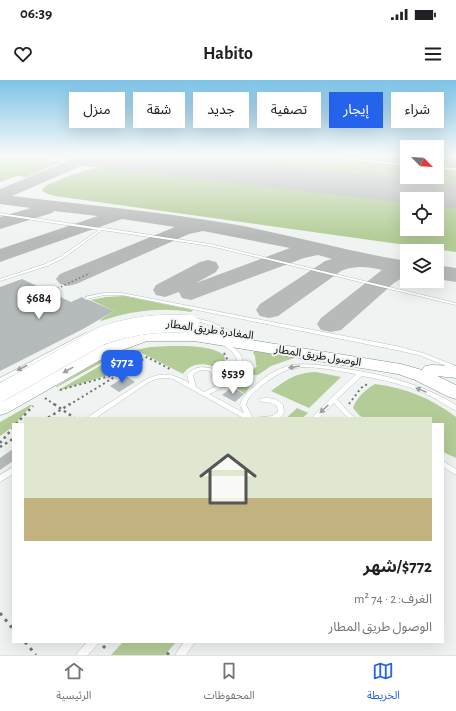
<!DOCTYPE html>
<html lang="ar">
<head>
<meta charset="utf-8">
<style>
	body { margin:0; font-family:"Alegreya Sans","Noto Sans Arabic",sans-serif; background:#f2f2f2; color:#202124; direction:rtl; height:100vh; display:flex; flex-direction:column; font-size:15px; white-space:nowrap }
	* { box-sizing:border-box; margin:0 }
	p { font-size:13px; color:#757577 }
	.icon { flex:none; width:22px; height:22px; fill:none; stroke:currentColor; stroke-width:2; stroke-linecap:round; stroke-linejoin:round }
	.map { position:relative; flex:1; overflow:hidden; direction:ltr }
	.details { position:absolute; left:12px; top:343px; width:432px; height:220px; display:flex; flex-direction:column; background:#fff; border-radius:0px; box-shadow:0 4px 16px #0002; direction:rtl }
	.details>* { flex:none }
	.top-card { position:absolute; left:12px; top:12px; width:432px; height:36px; direction:rtl; display:flex; gap:8px }
	.needle { width:26px; rotate:114deg }
	.controls { position:absolute; left:400px; top:60px; display:grid; gap:8px }
	.controls a { display:grid; place-items:center; width:44px; height:44px; border-radius:0px; background:#fff; box-shadow:0 4px 16px #0002; font-size:20px }
	.price { position:absolute; translate:-50% -34px; padding:0 9px; border-radius:8px; background:#fff; color:#222; font-size:13px; line-height:26px; filter:drop-shadow(0 1px 2px #0008) }
	.price::after { content:''; position:absolute; left:50%; top:24px; width:12px; height:9px; margin-left:-6px; background:inherit; clip-path:polygon(0 0,100% 0,50% 100%) }
	.price.current { background:#2563eb; color:#fff }
	ul { padding:0; list-style:none }
	li { display:grid; align-content:center; gap:8px; height:212px; padding:0 12px }
	li span { display:grid; place-items:center; height:124px; border-radius:0px; color:#555 }
	li>.icon { margin-inline-start:auto }
	span .icon { width:72px; height:72px; fill:#fffc; stroke-width:1 }
	li b { font-size:17px }
	.tag { padding:0 14px; border-radius:0px; background:#fff; box-shadow:0 4px 16px #0002; font-size:14px; line-height:36px }
	.tag.current { background:#2563eb; color:#fff }
	.status { display:flex; justify-content:space-between; align-items:center; height:28px; padding:0 20px; background:#fff; direction:ltr }
	.status svg { height:11px; fill:currentColor }
	header { display:flex; justify-content:space-between; align-items:center; height:52px; padding:0 12px; background:#fff; font-size:18px; font-weight:700 }
	.tab-bar { display:flex; justify-content:space-around; align-items:center; height:56px; border-top:1px solid #e0e0e0; background:#fff; font-size:11px; color:#757577 }
	.tab-bar a { display:grid; justify-items:center; gap:2px }
	.tab-bar .current { color:#2563eb }
	.map>svg:first-child { display:block }
	.green { fill:#b4cd98 }
	.lines { fill:none; stroke-linecap:round; stroke-linejoin:round }
	.taxiway { fill:#b6bab8; fill-rule:evenodd }
	.runway { fill:#b6bab8; fill-rule:evenodd }
	.building { fill:#b4bbba }
	.service-casing { stroke:#888d8b; stroke-width:0.5 }
	.primary-casing { stroke:#888d8b; stroke-width:1 }
	.path-far3 { stroke:#727574; stroke-width:1.5; stroke-dasharray:1.5 2.5; stroke-linecap:butt }
	.path-far2 { stroke:#727574; stroke-width:2; stroke-dasharray:2 3; stroke-linecap:butt }
	.path-far1 { stroke:#727574; stroke-width:2.5; stroke-dasharray:2.5 3.5; stroke-linecap:butt }
	.path { stroke:#727574; stroke-width:3; stroke-dasharray:3 5; stroke-linecap:butt }
	.service { fill:#fff; fill-rule:evenodd }
	.primary { fill:#fff; fill-rule:evenodd }
	.primary-bridge-casing { stroke:#888d8b; stroke-width:18; stroke-linecap:butt }
	.primary-bridge { stroke:#fff; stroke-width:18 }
	.oneway { fill:#9d9e9e }
	.labels { text-anchor:middle; stroke-width:4; stroke-linejoin:round; paint-order:stroke }
	.street-label { font-size:11px; fill:#0a0c0c; stroke:#eff4f2 }
</style>
</head>
<body>
<div class="status"><b>06:39</b><svg viewBox="0 0 49 12"><path d="M0 12V9h3v3zM5 12V6h3v6zM10 12V3h3v9zM15 12V0h3v12zM26 1h20v11H26zM47 4h2v5h-2z"/></svg></div>
<header><svg class="icon" aria-label="menu" viewBox="0 0 24 24"><path d="M4 6h16M4 12h16M4 18h16"/></svg>Habito<svg class="icon" aria-label="heart" viewBox="0 0 24 24"><path d="M12 20l-8-8c-3-5 5-10 8-4 3-6 11-1 8 4z"/></svg></header>
<div class="map">
<svg width="456" height="575" viewBox="0 0 456 575">
	<rect width="100%" height="100%" fill="#eff4f2"/>
	<g class="green">
		<polygon points="19,76 57,81 61,82 27,97 17,96 0,102 0,77"/>
		<polygon points="149,76 407,76 407,97 437,97 437,76 456,76 456,107"/>
		<path d="M107,86l300,34v29h30v-26l19,2v47l-401,-56 -7,-2 -6,-3c2,-6 7,-7 13,-9 17,-8 32,-13 52,-16z"/>
		<path d="M124,216l69,14 -2,2c-31,-5 -61,-1 -90,9l-1,-1 14,-9 -23,-11 15,-3z"/>
		<path d="M171,266c17,0 39,-1 53,9l2,11 -5,5c-12,-9 -29,-10 -38,3l-47,-24 14,-3z"/>
		<polygon points="255,270 294,277 294,278 271,286 258,295 253,295 253,290 257,286 256,285 255,276 253,273"/>
		<polygon points="107,276 110,278 57,307 55,307"/>
		<polygon points="120,278 129,279 130,280 105,296 57,311 110,280"/>
		<path d="M316,292l25,5 -32,31 -38,-17c17,-12 24,-18 45,-19z"/>
		<polygon points="245,300 252,303 245,314 234,307 234,304"/>
		<path d="M375,304c31,4 56,14 81,33v41l-13,-6v-28h-65l-18,-8 -7,-8c4,-11 12,-18 22,-24z"/>
		<path d="M30,325h2c-11,12 -19,23 -32,31v-14z"/>
		<polygon points="297,328 308,333 296,344 281,343"/>
		<polygon points="123,562 176,562 165,575 111,575"/>
	</g>
	<g class="lines">
		<g class="taxiway">
			<path d="M80,76l16,1 -1,3 -83,36c76,9 151,16 226,29 57,11 112,27 169,36v16l-5,1 -8,5 -53,47 -10,2 -10,-2 -4,-6 4,-6 61,-48c-15,-3 -26,-5 -41,1l-63,45 -9,2 -9,-2 -4,-6 4,-6 65,-43 7,-2 -14,-4 -14,3 -113,42 -9,-2 -3,-6 -14,5 -9,-2 -3,-5 3,-5 44,-23 8,-2 8,2 3,5 -3,5 -20,11 94,-35 -87,-17 -14,3 -113,50 -8,2 -8,-2 -4,-5 4,-5 115,-47 -53,-8 -122,43v-13l98,-33 -44,-5 -2,2 -52,16v-12l31,-9 -31,-4v-15z"/>
			<polygon points="437,185 456,188 456,202 437,199"/>
		</g>
		<polygon class="runway" points="68,76 184,76 456,104 456,128 437,126 437,119 407,119 407,123 84,86 73,83"/>
	</g>
	<g class="building">
		<polygon points="22,199 71,222 82,217 86,220 89,220 114,231 83,249 0,291 0,207"/>
		<polygon points="126,296 135,302 119,312 110,306"/>
		<polygon points="232,307 244,314 235,322 222,315"/>
		<polygon points="13,369 13,381 0,390 0,378"/>
	</g>
	<g class="lines">
		<g class="service-casing">
			<g id="service">
				<polygon points="315,76 328,76 407,84 407,86"/>
				<polygon points="437,87 456,88 456,90 437,89"/>
				<polygon points="0,133 101,148 103,147 104,148 210,164 456,223 456,225 210,166 102,150 62,179 47,186 0,201 0,199 45,184 60,177 99,150 0,135"/>
				<polygon points="104,213 122,213 396,266 423,273 456,286 456,290 419,275 396,270 122,215 104,215 87,219 85,218 85,217"/>
				<polygon points="189,237 191,237 211,242 231,251 229,252 227,252 207,244 189,239"/>
				<polygon points="86,253 89,255 88,256 0,302 0,298"/>
				<path d="M225,262c6,3 11,7 15,12 11,19 -17,34 -31,40l35,19 -4,-8c3,-9 9,-15 17,-21 10,-9 21,-16 35,-19 14,-2 28,0 42,2 43,6 85,15 122,38v5c-9,-3 -18,-11 -28,-15 -21,-10 -44,-15 -66,-19l-25,23 12,14 15,11h-7l-12,-9 -11,-12 -22,21h-7l51,-50c-19,-3 -46,-10 -65,-5 -11,3 -21,10 -30,17 -6,5 -13,10 -15,19l7,13 19,-2 6,-4 -1,-6c-7,-5 -11,-3 -18,-5l-1,-1 1,-1c9,-2 18,-1 24,6 0,2 1,5 1,7 -1,9 -18,9 -25,9l3,3h-8l-81,-45c-9,-2 -16,-1 -24,3l-62,42h-8l1,-2 65,-42c18,-9 28,-6 44,3l-2,-8c7,-9 16,-9 27,-6l4,6 -2,4h-4l-1,-1 1,-3 -2,-4c-7,-2 -12,-1 -17,4l3,12 8,5c13,-6 45,-22 29,-39 -2,-3 -7,-6 -10,-8l-1,-1 1,-1z"/>
				<polygon points="443,381 456,389 456,395 443,387"/>
				<polygon points="13,387 13,394 0,402 0,395"/>
				<polygon points="87,562 99,562 97,565 88,575 76,575 78,572"/>
				<polygon points="184,562 195,562 193,565 186,575 175,575 177,572"/>
			</g>
		</g>
		<g class="primary-casing">
			<polygon id="primary" points="167,250 194,251 401,284 422,290 425,286 431,285 456,286 456,298 437,296 456,305 456,319 449,317 415,300 398,294 194,261 147,261 109,275 7,333 0,335 0,319 97,267 145,251"/>
		</g>
		<polyline class="path-far3" points="50,212 90,193"/>
		<g class="path-far2">
			<polyline points="224,273 229,283 228,289"/>
			<polyline points="60,310 117,294"/>
			<polyline points="45,318 55,325"/>
			<polyline points="349,324 361,308 369,303"/>
			<polyline points="69,325 147,277 170,289"/>
		</g>
		<g class="path-far1">
			<polyline points="54,324 76,339"/>
			<polyline points="368,341 375,344"/>
			<polyline points="16,344 33,326"/>
			<polyline points="38,344 70,324"/>
			<polyline points="0,363 13,348"/>
			<polyline points="0,367 13,359"/>
		</g>
		<g class="path">
			<polyline points="0,533 13,549"/>
			<polyline points="25,562 36,575"/>
			<polyline points="103,568 109,562"/>
			<polyline points="167,575 170,571"/>
		</g>
		<use href="#service" class="service"/>
		<use href="#primary" class="primary"/>
		<g class="primary-bridge-casing">
			<path id="primary-bridge" d="M0,313l101,-57c29,-11 58,-14 89,-12"/>
		</g>
		<use href="#primary-bridge" class="primary-bridge"/>
	</g>
	<defs><path id="oneway-solid" d="M-6-.8H1V-3.2L6.5 0L1 3.2V.8H-6Z"/></defs>
	<g class="oneway">
		<use href="#oneway-solid" transform="translate(294 287) rotate(171)"/>
		<use href="#oneway-solid" transform="translate(22 288) rotate(152)"/>
		<use href="#oneway-solid" transform="translate(68 290) rotate(151)"/>
		<use href="#oneway-solid" transform="translate(421 310) rotate(-158)"/>
		<use href="#oneway-solid" transform="translate(324 329) rotate(137)"/>
	</g>
	<linearGradient id="sky" x2="0" y2="1"><stop stop-color="#7cc3e7"/><stop offset="0.48" stop-color="#f8faf9"/><stop offset="1" stop-color="#f8faf9" stop-opacity="0"/></linearGradient>
	<rect width="456" height="157" fill="url(#sky)"/>
	<g class="labels">
		<g class="street-label">
			<text transform="translate(210 249) rotate(8)" y="4">المغادرة طريق المطار</text>
			<text transform="translate(318 275) rotate(9)" y="4">الوصول طريق المطار</text>
		</g>
	</g>
</svg>
<div class="controls">
<a><svg class="needle" viewBox="-14 -14 28 28"><path d="M0-13l5 13h-10z" fill="#e53935"/><path d="M0 13l5-13h-10z" fill="#757577"/></svg></a>
<a><svg class="icon" aria-label="locate" viewBox="0 0 24 24"><circle cx="12" cy="12" r="6"/><path d="M12 2v4M12 18v4M2 12h4M18 12h4"/></svg></a>
<a><svg class="icon" aria-label="layers" viewBox="0 0 24 24"><path d="M12 4l9 5-9 5-9-5zM3 14l9 5 9-5"/></svg></a>
</div>
<b class="price" style="left:39px;top:240px">$684</b>
<b class="price current" style="left:122px;top:304px">$772</b>
<b class="price" style="left:233px;top:315px">$539</b>
<div class="top-card">
<a class="tag">شراء</a>
<a class="tag current">إيجار</a>
<a class="tag">تصفية</a>
<a class="tag">جديد</a>
<a class="tag">شقة</a>
<a class="tag">منزل</a>
</div>
<section class="details">
<ul>
<li><span style="background:linear-gradient(#dfe7d0 65%,#c2b280 0)"><svg class="icon" aria-label="home" viewBox="0 0 24 24"><path d="M3 11l9-7 9 7M6 9v11h12V9"/></svg></span><div><b>$772/شهر</b><p>الغرف: 2 · 74 m²</p><p>الوصول طريق المطار</p></div></li>
</ul>
</section>
</div>
<nav class="tab-bar">
<a class="current"><svg class="icon" aria-label="map" viewBox="0 0 24 24"><path d="M3 6l6-2 6 2 6-2v14l-6 2-6-2-6 2zM9 4v14M15 6v14"/></svg>الخريطة</a>
<a><svg class="icon" aria-label="saved" viewBox="0 0 24 24"><path d="M7 4h10v16l-5-4-5 4z"/></svg>المحفوظات</a>
<a><svg class="icon" aria-label="home" viewBox="0 0 24 24"><path d="M3 11l9-7 9 7M6 9v11h12V9"/></svg>الرئيسية</a>
</nav>
</body>
</html>
